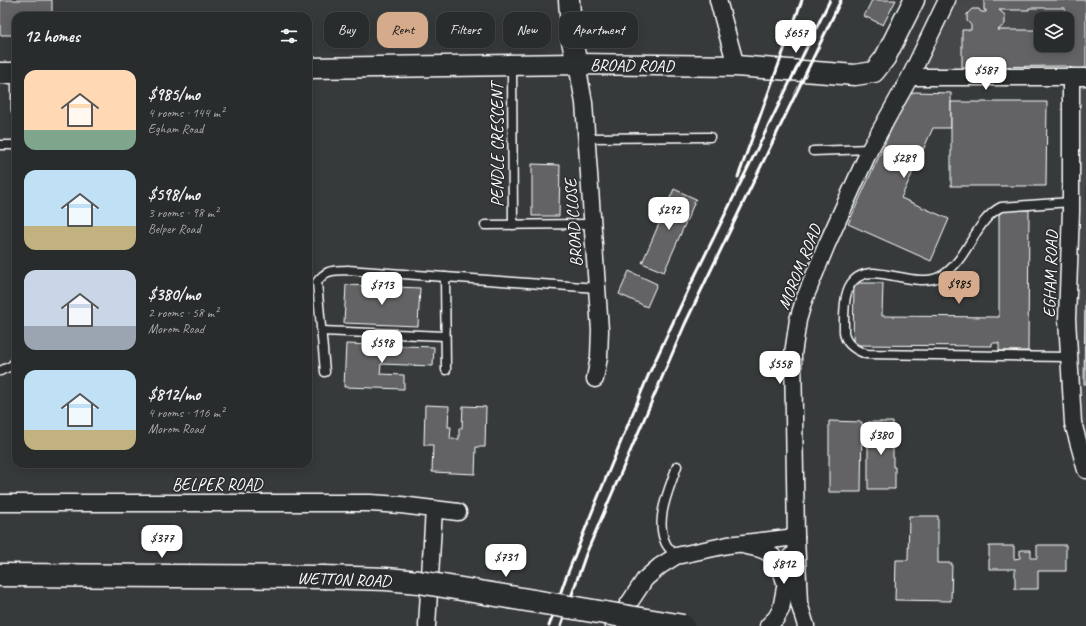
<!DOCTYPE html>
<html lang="en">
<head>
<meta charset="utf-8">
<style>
	body { margin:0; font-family:Caveat,sans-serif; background:#353838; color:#f1f3f6; height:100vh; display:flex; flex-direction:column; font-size:15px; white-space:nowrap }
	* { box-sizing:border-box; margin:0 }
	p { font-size:13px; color:#a5a7a9 }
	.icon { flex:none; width:22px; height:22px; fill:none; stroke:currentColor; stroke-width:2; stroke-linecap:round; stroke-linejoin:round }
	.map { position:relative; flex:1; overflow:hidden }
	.side { position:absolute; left:12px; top:12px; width:300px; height:456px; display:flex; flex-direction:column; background:#292c2c; border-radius:12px; box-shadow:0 2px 10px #0003,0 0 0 1px #454848 }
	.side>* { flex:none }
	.hud { position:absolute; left:324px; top:12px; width:380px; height:36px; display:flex; gap:8px }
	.controls { position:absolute; left:1034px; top:12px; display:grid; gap:8px }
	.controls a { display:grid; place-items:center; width:40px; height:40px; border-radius:8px; background:#292c2c; box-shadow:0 2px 10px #0003,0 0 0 1px #454848; font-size:20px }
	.price { position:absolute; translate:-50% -34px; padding:0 9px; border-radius:8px; background:#fff; color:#222; font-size:13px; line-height:26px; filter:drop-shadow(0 1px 2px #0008) }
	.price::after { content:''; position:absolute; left:50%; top:24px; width:12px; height:9px; margin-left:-6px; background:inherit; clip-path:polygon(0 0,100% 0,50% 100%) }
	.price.on { background:#d6ab8b; color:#111 }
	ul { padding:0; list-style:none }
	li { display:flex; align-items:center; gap:12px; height:100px; padding:0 12px }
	li span { display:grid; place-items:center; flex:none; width:112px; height:80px; border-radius:12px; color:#555 }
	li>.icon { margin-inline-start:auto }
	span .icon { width:48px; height:48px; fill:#fffc; stroke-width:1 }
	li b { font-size:17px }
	h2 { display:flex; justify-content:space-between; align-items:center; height:48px; padding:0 12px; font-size:17px }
	.tag { padding:0 14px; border-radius:12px; background:#292c2c; box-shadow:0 2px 10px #0003,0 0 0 1px #454848; font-size:14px; line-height:36px }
	.tag.on { background:#d6ab8b; color:#111 }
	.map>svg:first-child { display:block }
	.built { fill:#444748; fill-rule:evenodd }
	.building { fill:#636465; stroke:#fff; fill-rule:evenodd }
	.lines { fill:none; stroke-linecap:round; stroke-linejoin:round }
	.service-casing { stroke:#fff; stroke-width:11 }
	.minor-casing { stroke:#fff; stroke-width:19 }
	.tertiary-casing { stroke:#fff; stroke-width:23 }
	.secondary-casing { stroke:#fff; stroke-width:25 }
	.service { stroke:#2a2d2e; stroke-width:8 }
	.minor { stroke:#2a2d2e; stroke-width:16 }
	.tertiary { stroke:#2a2d2e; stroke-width:20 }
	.secondary { stroke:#2a2d2e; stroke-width:22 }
	.rail { stroke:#fff; stroke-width:3 }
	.secondary-bridge-casing { stroke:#fff; stroke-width:25; stroke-linecap:butt }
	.secondary-bridge { stroke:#2a2d2e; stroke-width:22 }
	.labels { text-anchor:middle; stroke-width:3; stroke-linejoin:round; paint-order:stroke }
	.street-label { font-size:17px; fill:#fff; stroke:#2a2d2e }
</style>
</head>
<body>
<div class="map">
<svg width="1086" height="626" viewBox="0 0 1086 626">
	<rect width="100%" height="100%" fill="#373a3b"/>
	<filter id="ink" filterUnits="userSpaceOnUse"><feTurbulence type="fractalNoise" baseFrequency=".025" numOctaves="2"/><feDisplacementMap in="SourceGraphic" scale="8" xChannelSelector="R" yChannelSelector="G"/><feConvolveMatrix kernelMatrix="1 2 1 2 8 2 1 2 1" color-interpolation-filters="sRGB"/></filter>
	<g filter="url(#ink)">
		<path class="built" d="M947,0h139v470l-13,-47 -2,-346h-161zM1041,19h26v26h-26z"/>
		<g class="building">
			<polygon points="0,0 52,0 52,16 16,16 16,35 0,35"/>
			<polygon points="872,0 896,0 883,25 864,16"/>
			<path d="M984,0h102v68l-11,1 -10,-3 -103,1v-37h9v-5l-4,-4v-7l5,-5h7l2,3h5v-2h-2zM1029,8h36v11h2v26h-26v-15h-43l7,-6v-9l-6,-5h30z"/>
			<polygon points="914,92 951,93 951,128 933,128 901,198 949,219 931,261 848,224 906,97"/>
			<polygon points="951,102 1047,102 1046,186 951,186"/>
			<polygon points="532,164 560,165 559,216 532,216"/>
			<polygon points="674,189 696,199 664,272 642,263"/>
			<polygon points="999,210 1029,210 1028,351 999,351 999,343 992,343 992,346 853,345 854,283 883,283 882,316 999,317"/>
			<polygon points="629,271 657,284 647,307 619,294"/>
			<polygon points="346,285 420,288 418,326 344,323"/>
			<polygon points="1085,300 1086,300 1086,384 1084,384"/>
			<polygon points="346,344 434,347 433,366 381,364 380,374 404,375 404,389 344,387"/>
			<polygon points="425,405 449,406 448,427 451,427 450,439 459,439 459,428 462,428 463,406 486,407 485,447 476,447 475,474 432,472 433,445 424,445"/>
			<polygon points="829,421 862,422 861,492 829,492"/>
			<polygon points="868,422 893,422 893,467 895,467 895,489 868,489"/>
			<polygon points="909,516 938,516 938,563 952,563 951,601 895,600 896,560 908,560"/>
			<polygon points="1037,545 1066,545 1066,571 1038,571 1038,589 1015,589 1015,569 989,569 989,546 1014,546 1014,559 1020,558 1020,550 1031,550 1031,558 1037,558"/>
		</g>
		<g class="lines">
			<g class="service-casing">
				<g id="service">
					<polyline points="512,66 513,225"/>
					<polyline points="16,73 16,110"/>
					<polyline points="586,138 710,137"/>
					<polyline points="0,145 16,145"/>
					<polyline points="813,151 870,149"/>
					<polyline points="485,225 592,224"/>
					<polyline points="445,277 446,370"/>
					<polyline points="321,331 445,336"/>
					<path d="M1070,357l-204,-3c-11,-4 -21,-10 -22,-22 0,-24 -3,-59 30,-59 15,1 30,6 46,7 8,0 15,0 23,-5 26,-17 32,-55 58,-68l70,-5"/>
					<polyline points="0,371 11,366 16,361"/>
					<path d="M325,372l-8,-90c10,-13 15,-11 30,-12l250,18"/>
					<path d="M676,556c-3,-3 -7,-7 -10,-12 -12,-24 3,-54 11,-78"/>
				</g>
			</g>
			<g class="minor-casing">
				<g id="minor">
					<polyline points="718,0 736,66"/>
					<polyline points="577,64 584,103 600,330 599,357 595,379"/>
					<polyline points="910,77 1086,77"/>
					<polyline points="1071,77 1071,211 1067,319 1073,423 1086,470"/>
					<polyline points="0,503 370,503 401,505 458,512"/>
					<path d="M746,546c26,3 32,12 39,36"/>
					<polyline points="427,626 434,509"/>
					<polyline points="614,626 645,579 660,566 676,556 728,545 796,537"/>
					<polyline points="768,626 776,618 781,609 791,556"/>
					<polyline points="806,626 799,603 796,537 793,354 798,320 804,300 827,244 870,149 910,77 947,0"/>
				</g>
			</g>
			<g class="tertiary-casing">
				<g id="tertiary">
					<polyline points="569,0 572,41 577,64"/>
					<polyline points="308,68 577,64 736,66 855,75 874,72 885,58 914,0"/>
					<polyline points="0,73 16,73"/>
				</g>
			</g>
			<g class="secondary-casing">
				<polyline id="secondary" points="0,575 323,577"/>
			</g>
			<use href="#service" class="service"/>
			<use href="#minor" class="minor"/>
			<use href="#tertiary" class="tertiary"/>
			<use href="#secondary" class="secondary"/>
			<g class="rail">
				<polyline points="738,177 802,0"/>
				<polyline points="549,626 565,580 596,502 648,376 690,286 830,0"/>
				<polyline points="561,626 586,554 685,324 841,0"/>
			</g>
			<g class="secondary-bridge-casing">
				<polyline id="secondary-bridge" points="323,577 386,579 419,582 683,626"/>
			</g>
			<use href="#secondary-bridge" class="secondary-bridge"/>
		</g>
	</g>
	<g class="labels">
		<g class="street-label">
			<text transform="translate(632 65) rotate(1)" y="6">BROAD ROAD</text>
			<text transform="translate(497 145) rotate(-90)" y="6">PENDLE CRESCENT</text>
			<text transform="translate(573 223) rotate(-94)" y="6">BROAD CLOSE</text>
			<text transform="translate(799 267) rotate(-68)" y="6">MOROM ROAD</text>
			<text transform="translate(1050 274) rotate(-88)" y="6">EGHAM ROAD</text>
			<text x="217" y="490">BELPER ROAD</text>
			<text transform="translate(344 579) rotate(2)" y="6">WETTON ROAD</text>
		</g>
	</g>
</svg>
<div class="controls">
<a><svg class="icon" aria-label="layers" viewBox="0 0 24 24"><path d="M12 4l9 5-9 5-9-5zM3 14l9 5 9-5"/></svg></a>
</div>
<b class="price" style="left:796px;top:54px">$657</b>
<b class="price" style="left:986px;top:91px">$587</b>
<b class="price" style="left:904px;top:179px">$289</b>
<b class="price" style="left:669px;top:231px">$292</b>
<b class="price on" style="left:959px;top:305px">$985</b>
<b class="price" style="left:382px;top:306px">$713</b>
<b class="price" style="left:382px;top:364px">$598</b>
<b class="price" style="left:780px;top:385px">$558</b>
<b class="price" style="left:881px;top:456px">$380</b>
<b class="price" style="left:162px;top:559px">$377</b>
<b class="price" style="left:506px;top:578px">$731</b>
<b class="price" style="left:784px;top:585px">$812</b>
<div class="hud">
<a class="tag">Buy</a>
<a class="tag on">Rent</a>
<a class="tag">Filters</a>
<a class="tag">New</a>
<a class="tag">Apartment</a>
</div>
<section class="side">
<h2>12 homes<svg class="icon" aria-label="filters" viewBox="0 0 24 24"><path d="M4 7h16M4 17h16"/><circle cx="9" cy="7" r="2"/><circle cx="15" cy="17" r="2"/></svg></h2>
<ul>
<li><span style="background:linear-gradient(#ffd9b3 75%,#7fa58c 0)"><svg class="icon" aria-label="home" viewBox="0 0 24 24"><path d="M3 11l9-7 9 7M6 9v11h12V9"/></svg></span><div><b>$985/mo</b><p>4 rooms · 144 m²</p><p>Egham Road</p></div></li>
<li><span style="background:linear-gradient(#bfe0f5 70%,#c2b280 0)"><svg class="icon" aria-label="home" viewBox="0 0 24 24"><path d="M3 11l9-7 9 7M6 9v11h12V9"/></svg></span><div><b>$598/mo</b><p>3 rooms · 98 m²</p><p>Belper Road</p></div></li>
<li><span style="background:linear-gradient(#c9d6e8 70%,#9aa5b1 0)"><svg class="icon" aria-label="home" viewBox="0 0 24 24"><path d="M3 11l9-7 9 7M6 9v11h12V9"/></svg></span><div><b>$380/mo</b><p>2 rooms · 58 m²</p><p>Morom Road</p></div></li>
<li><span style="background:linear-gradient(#bfe0f5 75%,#c2b280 0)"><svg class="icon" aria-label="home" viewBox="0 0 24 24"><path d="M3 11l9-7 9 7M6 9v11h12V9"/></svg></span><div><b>$812/mo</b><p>4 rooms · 116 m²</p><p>Morom Road</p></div></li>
</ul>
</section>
</div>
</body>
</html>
